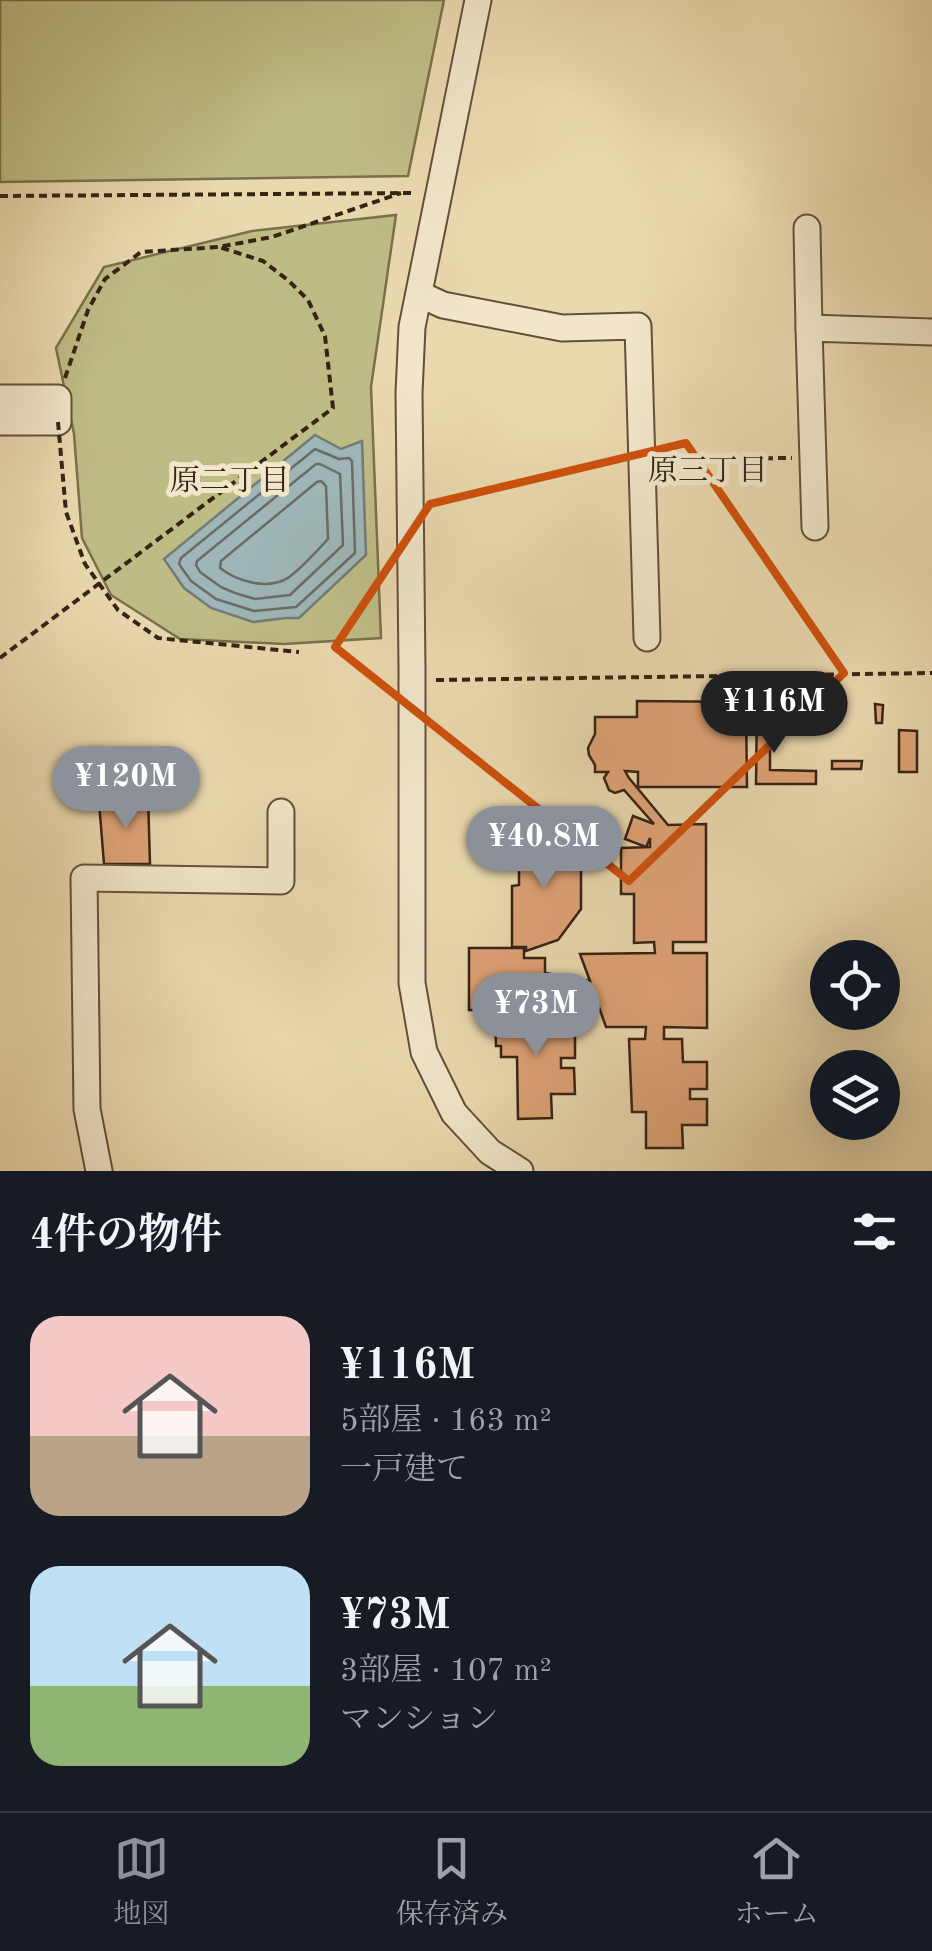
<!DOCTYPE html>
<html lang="ja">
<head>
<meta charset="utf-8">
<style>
	body { margin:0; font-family:"Old Standard TT","Noto Serif JP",serif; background:#242831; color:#f1f3f6; height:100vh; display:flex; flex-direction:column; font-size:38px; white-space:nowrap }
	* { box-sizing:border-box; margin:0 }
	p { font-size:32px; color:#9ea1a6 }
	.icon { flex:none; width:55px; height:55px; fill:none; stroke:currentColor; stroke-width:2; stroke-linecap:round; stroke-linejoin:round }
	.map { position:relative; height:1171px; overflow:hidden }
	.panel { display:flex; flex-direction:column; background:#171b24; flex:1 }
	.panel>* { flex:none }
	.buttons { position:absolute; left:810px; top:940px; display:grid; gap:20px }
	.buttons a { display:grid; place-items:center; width:90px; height:90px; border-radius:50%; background:#171b24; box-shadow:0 10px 40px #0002; font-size:50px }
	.price { position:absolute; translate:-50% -85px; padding:0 22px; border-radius:35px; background:#8c9099; color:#fff; font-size:32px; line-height:65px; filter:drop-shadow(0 2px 5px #0008) }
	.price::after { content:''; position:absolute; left:50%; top:60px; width:30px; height:22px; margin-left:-15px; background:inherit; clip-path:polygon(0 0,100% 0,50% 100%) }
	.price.active { background:#222; color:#fff }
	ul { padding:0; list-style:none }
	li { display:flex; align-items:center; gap:30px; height:250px; padding:0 30px }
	li span { display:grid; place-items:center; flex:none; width:280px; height:200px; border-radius:30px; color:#555 }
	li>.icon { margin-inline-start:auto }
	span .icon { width:120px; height:120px; fill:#fffc; stroke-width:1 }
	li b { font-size:42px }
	h2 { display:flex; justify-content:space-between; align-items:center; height:120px; padding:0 30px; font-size:42px }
	.menu { display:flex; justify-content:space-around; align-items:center; height:140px; border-top:2px solid #363941; background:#171b24; font-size:28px; color:#9ea1a6 }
	.menu a { display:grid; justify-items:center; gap:5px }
	.menu .active { color:#8c9099 }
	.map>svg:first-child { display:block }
	.green { fill:#bebc85; stroke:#7a704c; stroke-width:2.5 }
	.water { fill:#9eb6b7; stroke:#747b76; stroke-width:2.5 }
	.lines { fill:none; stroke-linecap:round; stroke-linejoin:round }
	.shore { stroke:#6a6c66; stroke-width:2.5 }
	.building { fill:#dea275; stroke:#362314; stroke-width:2.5 }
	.minor-casing { stroke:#63503a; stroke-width:29 }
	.path { stroke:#362314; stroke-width:4; stroke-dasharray:8 5; stroke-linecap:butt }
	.minor { stroke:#f1e6ca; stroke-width:25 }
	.path-bridge { stroke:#362314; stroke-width:4; stroke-dasharray:8 5; stroke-linecap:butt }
	.marked { fill:none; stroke:#cd510d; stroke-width:8; stroke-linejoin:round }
	.labels { text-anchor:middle; stroke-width:10; stroke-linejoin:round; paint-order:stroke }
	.neighbourhood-label { font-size:30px; fill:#362314; stroke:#f1e6ca }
</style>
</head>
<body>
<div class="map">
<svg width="932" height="1171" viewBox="0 0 932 1171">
	<rect width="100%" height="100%" fill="#ead8ae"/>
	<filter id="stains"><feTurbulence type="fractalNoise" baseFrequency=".002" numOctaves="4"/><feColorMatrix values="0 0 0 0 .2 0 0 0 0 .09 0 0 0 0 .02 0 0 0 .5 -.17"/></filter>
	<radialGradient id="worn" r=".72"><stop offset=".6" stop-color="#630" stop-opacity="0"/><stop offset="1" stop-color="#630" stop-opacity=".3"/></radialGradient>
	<g class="green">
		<polygon points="0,0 444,0 408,176 0,182"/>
		<polygon points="396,215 371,387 381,638 284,644 180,639 111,595 82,538 74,434 56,348 104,267 252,231"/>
	</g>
	<polygon class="water" points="315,435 341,449 362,441 366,555 299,618 286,618 253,622 211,608 184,588 164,559"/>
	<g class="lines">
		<g class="shore">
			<polygon points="315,449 339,459 349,458 352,461 355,553 296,607 254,611 216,599 191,581 179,564 181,558"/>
			<polygon points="316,464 320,464 340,474 343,545 290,595 255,599 235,593 221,587 200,572 196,565 197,561"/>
			<path d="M321,481l5,5 2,53c-8,9 -34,37 -44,41 -20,9 -47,1 -64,-12l1,-7 96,-79z"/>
		</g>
	</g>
	<g class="building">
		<polygon points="637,701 746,702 747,787 638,787 638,772 625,771 629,778 668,825 706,824 706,942 673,942 673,953 707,953 707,1028 664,1027 664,1039 682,1039 683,1062 707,1062 707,1089 690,1089 690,1099 707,1099 707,1125 682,1125 683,1148 646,1148 646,1112 632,1112 629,1039 645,1039 646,1027 606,1027 594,993 545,984 545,998 526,998 526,1010 469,1010 469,948 524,948 524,958 545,958 545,973 590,981 580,954 655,953 654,942 634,943 634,894 621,894 621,848 650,847 650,838 646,847 625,839 633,816 654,824 624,790 615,793 609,790 604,778 608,772 595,772 595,765 589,755 588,748 595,734 595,717 637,717"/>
		<polygon points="757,704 770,704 770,770 816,771 816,784 756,784"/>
		<polygon points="875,704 883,705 882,723 876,723"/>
		<polygon points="899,730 917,731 917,772 899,772"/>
		<polygon points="832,761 862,761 861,769 832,769"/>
		<polygon points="148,796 150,864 104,864 99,802"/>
		<polygon points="519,826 558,838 581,870 581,909 558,940 526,951 526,947 512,947 512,886 519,885"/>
		<polygon points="527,1007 551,1007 551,1030 575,1030 575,1058 561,1058 561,1068 574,1068 575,1094 551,1094 552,1118 518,1119 517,1057 501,1057 501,1046 496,1046 495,1011 527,1011"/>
	</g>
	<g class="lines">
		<g class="minor-casing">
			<g id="minor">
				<polyline points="478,0 412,327 409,393 412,669 412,983 424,1052 454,1113 490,1152 520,1171"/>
				<polyline points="807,228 809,328"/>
				<polyline points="419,294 443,305 562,328 638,326 647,638"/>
				<polyline points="0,398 58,398 58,422 0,422"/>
				<polyline points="815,527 809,328 932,332"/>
				<polyline points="99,1171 87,1109 84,878 281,881 281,812"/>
			</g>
		</g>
		<g class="path">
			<polyline points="0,196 414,193"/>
			<polyline points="65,378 88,310 105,279 141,252 219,247 272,237 401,193"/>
			<polyline points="661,459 792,458"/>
			<polyline points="0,658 333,408 325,336 308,300 289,281 263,261 219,247"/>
			<polyline points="436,680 932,673"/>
		</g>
		<use href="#minor" class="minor"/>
		<polyline class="path-bridge" points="58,422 66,512 85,564 118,610 158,638 299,652"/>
	</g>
	<path class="marked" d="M686,443l158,230 -215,208 -294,-234 95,-143z"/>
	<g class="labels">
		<g class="neighbourhood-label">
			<text x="708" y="480">原三丁目</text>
			<text x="230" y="490">原二丁目</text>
		</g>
	</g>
	<rect width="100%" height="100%" filter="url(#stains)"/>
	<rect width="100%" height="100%" fill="url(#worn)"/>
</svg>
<div class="buttons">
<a><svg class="icon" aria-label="locate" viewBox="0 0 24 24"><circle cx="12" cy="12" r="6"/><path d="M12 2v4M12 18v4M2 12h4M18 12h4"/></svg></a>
<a><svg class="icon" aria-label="layers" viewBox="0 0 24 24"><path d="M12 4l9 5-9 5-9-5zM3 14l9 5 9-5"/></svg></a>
</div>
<b class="price active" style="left:774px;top:756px">¥116M</b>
<b class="price" style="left:126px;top:831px">¥120M</b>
<b class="price" style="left:544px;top:891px">¥40.8M</b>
<b class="price" style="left:536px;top:1058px">¥73M</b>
</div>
<section class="panel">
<h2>4件の物件<svg class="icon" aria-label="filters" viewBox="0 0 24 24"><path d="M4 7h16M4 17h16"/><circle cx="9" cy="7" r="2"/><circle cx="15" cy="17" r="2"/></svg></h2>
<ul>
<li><span style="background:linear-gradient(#f6c9c9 60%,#b9a48a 0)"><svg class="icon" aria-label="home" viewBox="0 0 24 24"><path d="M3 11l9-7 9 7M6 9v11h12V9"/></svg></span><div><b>¥116M</b><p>5部屋 · 163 m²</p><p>一戸建て</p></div></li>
<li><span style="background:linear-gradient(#bfe0f5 60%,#8fb573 0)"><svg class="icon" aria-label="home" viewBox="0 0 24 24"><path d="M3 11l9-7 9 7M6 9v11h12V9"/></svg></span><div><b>¥73M</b><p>3部屋 · 107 m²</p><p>マンション</p></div></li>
</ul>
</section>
<nav class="menu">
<a class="active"><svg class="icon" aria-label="map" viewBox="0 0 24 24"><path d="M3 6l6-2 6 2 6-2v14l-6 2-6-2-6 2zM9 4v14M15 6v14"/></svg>地図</a>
<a><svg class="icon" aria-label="saved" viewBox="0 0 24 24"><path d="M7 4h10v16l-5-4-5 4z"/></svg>保存済み</a>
<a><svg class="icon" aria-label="home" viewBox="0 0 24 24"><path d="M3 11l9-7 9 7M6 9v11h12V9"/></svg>ホーム</a>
</nav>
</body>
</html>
